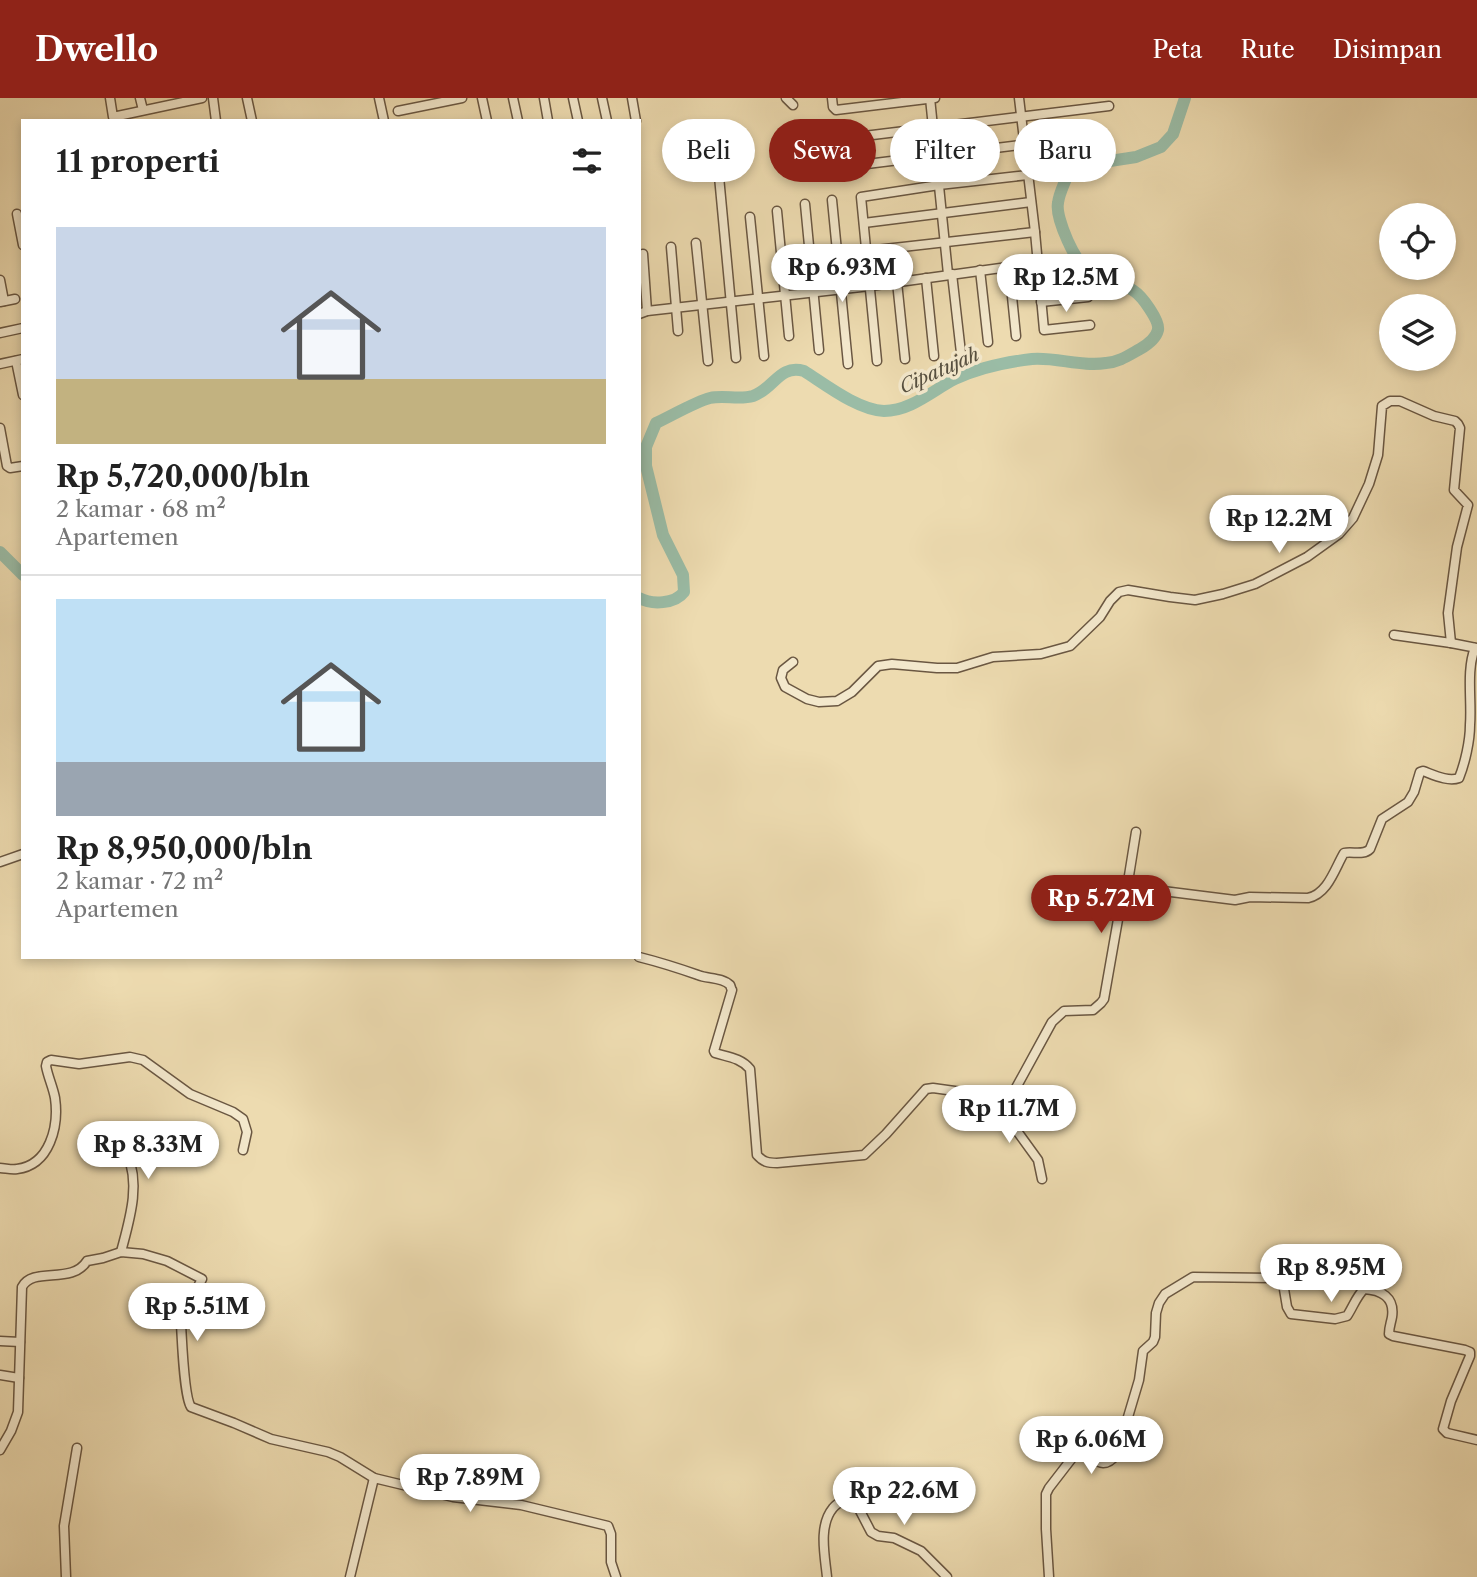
<!DOCTYPE html>
<html lang="id">
<head>
<meta charset="utf-8">
<style>
	body { margin:0; font-family:"Libre Caslon Text",serif; background:#f6f6f6; color:#222; height:100vh; display:flex; flex-direction:column; font-size:26px; white-space:nowrap }
	* { box-sizing:border-box; margin:0 }
	p { font-size:23px; color:#767676 }
	.icon { flex:none; width:38px; height:38px; fill:none; stroke:currentColor; stroke-width:2; stroke-linecap:round; stroke-linejoin:round }
	.map { position:relative; flex:1; overflow:hidden }
	.sheet { position:absolute; left:21px; top:21px; width:620px; height:840px; display:flex; flex-direction:column; background:#fff; border-radius:0px; box-shadow:0 4px 10px #0003 }
	.sheet>* { flex:none }
	.top-card { position:absolute; left:662px; top:21px; width:665px; height:63px; display:flex; gap:14px }
	.buttons { position:absolute; left:1379px; top:105px; display:grid; gap:14px }
	.buttons a { display:grid; place-items:center; width:77px; height:77px; border-radius:50%; background:#fff; box-shadow:0 4px 10px #0003; font-size:35px }
	.price { position:absolute; translate:-50% -60px; padding:0 16px; border-radius:24px; background:#fff; color:#222; font-size:23px; line-height:46px; filter:drop-shadow(0 2px 4px #0008) }
	.price::after { content:''; position:absolute; left:50%; top:42px; width:21px; height:16px; margin-left:-10px; background:inherit; clip-path:polygon(0 0,100% 0,50% 100%) }
	.price.current { background:#8f2418; color:#fff }
	ul { padding:0; list-style:none }
	li { display:grid; align-content:center; gap:14px; height:371px; padding:0 35px }
	li+li { border-top:2px solid #e0e0e0 }
	li span { display:grid; place-items:center; height:217px; border-radius:0px; color:#555 }
	li>.icon { margin-inline-start:auto }
	span .icon { width:126px; height:126px; fill:#fffc; stroke-width:1 }
	li b { font-size:30px }
	h2 { display:flex; justify-content:space-between; align-items:center; height:84px; padding:0 35px; font-size:30px }
	.pill { padding:0 24px; border-radius:32px; background:#fff; box-shadow:0 4px 10px #0003; font-size:24px; line-height:63px }
	.pill.current { background:#8f2418; color:#fff }
	header { display:flex; align-items:center; gap:42px; box-sizing:border-box; height:98px; padding:0 35px; background:#8f2418; color:#fff }
	header strong { font-size:33px }
	nav { display:flex; gap:38px; margin-inline-start:auto; font-size:24px }
	.map>svg:first-child { display:block }
	.lines { fill:none; stroke-linecap:round; stroke-linejoin:round }
	.river { stroke:#9abca6; stroke-width:12 }
	.minor-casing { stroke:#6a5742; stroke-width:11 }
	.minor { stroke:#f3e8cc; stroke-width:8 }
	.labels { text-anchor:middle; stroke-width:7; stroke-linejoin:round; paint-order:stroke }
	.water-label { font-size:19px; font-style:italic; fill:#564f3f; stroke:#f3e8cc }
</style>
</head>
<body>
<header>
<strong>Dwello</strong>
<nav><a>Peta</a><a>Rute</a><a>Disimpan</a></nav>
</header>
<div class="map">
<svg width="1477" height="1479" viewBox="0 0 1477 1479">
	<rect width="100%" height="100%" fill="#eddbb0"/>
	<filter id="stains"><feTurbulence type="fractalNoise" baseFrequency=".00286" numOctaves="4"/><feColorMatrix values="0 0 0 0 .2 0 0 0 0 .09 0 0 0 0 .02 0 0 0 .5 -.17"/></filter>
	<radialGradient id="worn" r=".72"><stop offset=".6" stop-color="#630" stop-opacity="0"/><stop offset="1" stop-color="#630" stop-opacity=".3"/></radialGradient>
	<g class="lines">
		<g class="river">
			<polyline points="0,454 23,477"/>
			<path d="M639,500c13,7 36,6 45,-6l-1,-17 -20,-40 -17,-69v-19l10,-24c13,-6 41,-22 54,-25 14,-3 30,2 43,-2 21,-7 26,-32 51,-25 22,14 54,39 80,40 27,0 49,-21 71,-32 23,-11 52,-17 77,-20 24,-2 50,8 74,4 13,-1 23,-8 34,-14 7,-4 16,-11 18,-19 2,-9 -16,-34 -24,-39 -12,-9 -31,-10 -44,-18 -14,-8 -35,-55 -32,-70 1,-10 7,-20 10,-30l16,-8 52,-8 25,-10 12,-13 12,-36"/>
		</g>
		<g class="minor-casing">
			<g id="minor">
				<polyline points="110,0 113,19 202,0"/>
				<polyline points="140,0 143,12"/>
				<polyline points="213,0 216,23"/>
				<polyline points="247,0 252,23"/>
				<polyline points="379,0 384,23"/>
				<polyline points="482,0 487,23"/>
				<polyline points="513,0 518,23"/>
				<polyline points="544,0 548,23"/>
				<polyline points="573,0 578,23"/>
				<polyline points="602,0 607,23"/>
				<polyline points="632,0 636,23"/>
				<polyline points="786,0 793,7"/>
				<polyline points="832,0 833,9 836,12 935,0"/>
				<polyline points="930,0 948,176"/>
				<polyline points="1019,0 1035,134 1044,232 1090,227"/>
				<polyline points="398,13 462,0"/>
				<polyline points="856,39 1109,8"/>
				<polyline points="717,57 736,260"/>
				<polyline points="859,67 1076,40"/>
				<polyline points="832,102 848,266"/>
				<polyline points="805,106 819,252"/>
				<polyline points="777,113 789,238"/>
				<polyline points="17,116 23,147"/>
				<polyline points="750,119 764,258"/>
				<polyline points="864,125 1031,104"/>
				<polyline points="696,145 708,263"/>
				<polyline points="671,149 678,233"/>
				<polyline points="867,153 1035,134"/>
				<polyline points="643,156 647,213"/>
				<polyline points="1009,169 1016,238"/>
				<polyline points="980,172 988,244"/>
				<polyline points="952,176 961,255"/>
				<polyline points="1039,178 1064,174"/>
				<polyline points="926,180 934,258"/>
				<polyline points="0,182 4,203"/>
				<polyline points="897,184 905,261"/>
				<polyline points="0,204 15,201"/>
				<polyline points="1041,204 1088,199"/>
				<polyline points="639,216 647,213 870,188 1037,165"/>
				<polyline points="0,235 23,230"/>
				<polyline points="16,263 23,297"/>
				<polyline points="877,263 861,99 939,87 1028,77"/>
				<polyline points="0,266 23,261"/>
				<polyline points="0,330 7,368 10,370 23,368"/>
				<polyline points="1394,537 1451,545 1477,550"/>
				<polyline points="793,564 783,572 781,580 785,589 807,601 819,604 837,603 852,594 878,568 892,566 937,570 957,570 993,559 1041,556 1070,548 1100,519 1110,503 1119,494 1128,492 1170,499 1195,502 1223,496 1255,486 1307,459 1339,436 1353,420 1369,386 1378,357 1382,308 1390,303 1400,303 1434,318 1455,323 1458,326 1460,330 1454,392 1468,407 1457,449 1448,515 1451,545"/>
				<polyline points="0,764 23,756"/>
				<polyline points="1127,790 1136,734"/>
				<path d="M639,859c20,5 39,11 59,18 9,4 24,2 32,10 1,2 1,4 2,5l-18,61 1,2c13,4 26,5 35,16l7,86c6,7 11,8 20,8l87,-8 22,-21 40,-45 7,-1 72,10 6,-1 41,-75 12,-11 29,-1 8,-7 3,-4 16,-91 7,-20 4,-1 104,13 15,-3 58,1c20,-4 27,-30 36,-45 9,-2 19,3 26,-4l12,-30 26,-17 6,-10 6,-20 3,-1c11,4 25,11 36,7 6,-15 11,-37 11,-53 2,-24 -4,-55 5,-77"/>
				<polyline points="1011,999 1024,1012 1024,1017 1017,1027 1017,1033 1038,1062 1042,1081"/>
				<path d="M102,1052l25,4c14,31 2,67 -6,98"/>
				<path d="M0,1070c5,0 11,2 17,1 33,-4 42,-43 38,-71 -2,-11 -7,-21 -9,-32l1,-4 4,-2 28,4 51,-7 13,3 47,34 43,18 10,7 4,13 -4,18"/>
				<polyline points="0,1243 20,1244"/>
				<polyline points="0,1277 19,1280"/>
				<path d="M0,1352l11,-19 7,-19 4,-125c11,-21 50,-2 65,-26l16,-3 18,-6 22,2 24,7 35,18c-8,17 -19,24 -21,45 1,16 3,73 10,83l43,16 37,16 57,13 12,5 34,21"/>
				<polyline points="846,1381 847,1400"/>
				<polyline points="847,1400 857,1407 871,1434 878,1438 894,1440 921,1453 947,1479"/>
				<polyline points="66,1479 64,1428 77,1350"/>
				<polyline points="350,1479 374,1380 453,1399 521,1407 608,1428 611,1436 611,1464 616,1479"/>
				<path d="M827,1479c-2,-21 -9,-51 6,-69 3,-4 9,-7 14,-10"/>
				<path d="M1049,1479l-3,-48v-35l3,-6 27,-35h5c15,7 23,18 36,1l22,-74 4,-29 10,-9 2,-5 1,-24 3,-10 6,-9 28,-17 79,1 8,2 3,3 4,24 4,7 44,5 12,-3c6,-9 9,-19 17,-27 17,1 31,8 28,28 -1,6 -3,10 -3,17l4,2 72,14 5,2v4l-19,45 -8,28 4,4 30,7"/>
			</g>
		</g>
		<use href="#minor" class="minor"/>
	</g>
	<g class="labels">
		<g class="water-label">
			<text transform="translate(939 272) rotate(-24)" y="7">Cipatujah</text>
		</g>
	</g>
	<rect width="100%" height="100%" filter="url(#stains)"/>
	<rect width="100%" height="100%" fill="url(#worn)"/>
</svg>
<div class="buttons">
<a><svg class="icon" aria-label="locate" viewBox="0 0 24 24"><circle cx="12" cy="12" r="6"/><path d="M12 2v4M12 18v4M2 12h4M18 12h4"/></svg></a>
<a><svg class="icon" aria-label="layers" viewBox="0 0 24 24"><path d="M12 4l9 5-9 5-9-5zM3 14l9 5 9-5"/></svg></a>
</div>
<b class="price" style="left:842px;top:206px">Rp 6.93M</b>
<b class="price" style="left:1066px;top:216px">Rp 12.5M</b>
<b class="price" style="left:1279px;top:457px">Rp 12.2M</b>
<b class="price current" style="left:1101px;top:837px">Rp 5.72M</b>
<b class="price" style="left:1009px;top:1047px">Rp 11.7M</b>
<b class="price" style="left:148px;top:1083px">Rp 8.33M</b>
<b class="price" style="left:1331px;top:1206px">Rp 8.95M</b>
<b class="price" style="left:197px;top:1245px">Rp 5.51M</b>
<b class="price" style="left:1091px;top:1378px">Rp 6.06M</b>
<b class="price" style="left:470px;top:1416px">Rp 7.89M</b>
<b class="price" style="left:904px;top:1429px">Rp 22.6M</b>
<div class="top-card">
<a class="pill">Beli</a>
<a class="pill current">Sewa</a>
<a class="pill">Filter</a>
<a class="pill">Baru</a>
</div>
<section class="sheet">
<h2>11 properti<svg class="icon" aria-label="filters" viewBox="0 0 24 24"><path d="M4 7h16M4 17h16"/><circle cx="9" cy="7" r="2"/><circle cx="15" cy="17" r="2"/></svg></h2>
<ul>
<li><span style="background:linear-gradient(#c9d6e8 70%,#c2b280 0)"><svg class="icon" aria-label="home" viewBox="0 0 24 24"><path d="M3 11l9-7 9 7M6 9v11h12V9"/></svg></span><div><b>Rp 5,720,000/bln</b><p>2 kamar · 68 m²</p><p>Apartemen</p></div></li>
<li><span style="background:linear-gradient(#bfe0f5 75%,#9aa5b1 0)"><svg class="icon" aria-label="home" viewBox="0 0 24 24"><path d="M3 11l9-7 9 7M6 9v11h12V9"/></svg></span><div><b>Rp 8,950,000/bln</b><p>2 kamar · 72 m²</p><p>Apartemen</p></div></li>
</ul>
</section>
</div>
</body>
</html>
